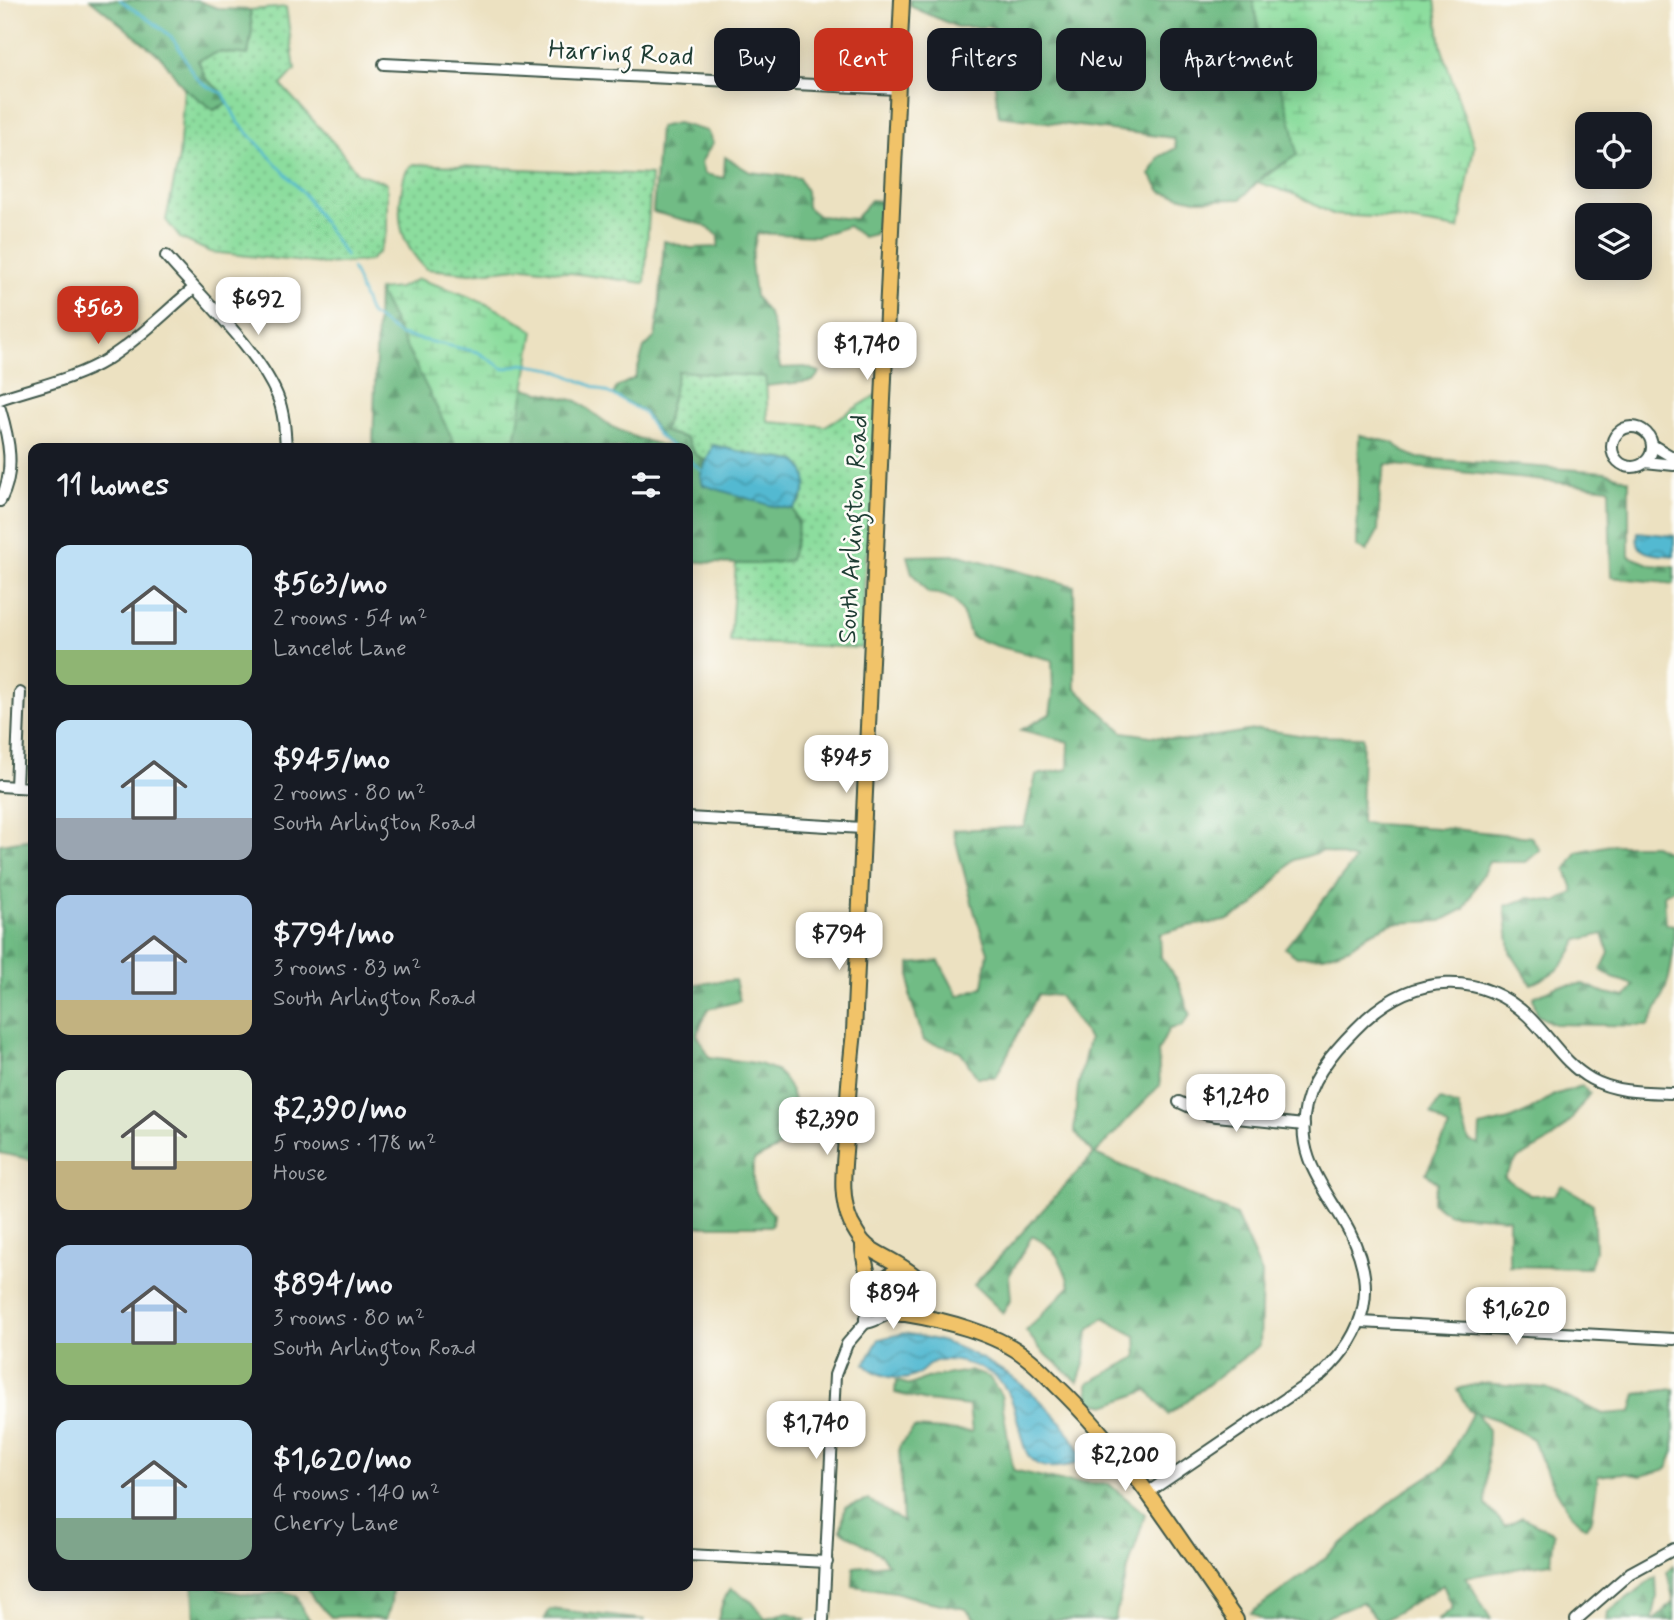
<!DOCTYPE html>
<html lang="en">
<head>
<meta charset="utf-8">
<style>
	body { margin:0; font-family:Mynerve,sans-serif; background:#20242c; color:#f1f3f6; height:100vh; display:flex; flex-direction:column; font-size:26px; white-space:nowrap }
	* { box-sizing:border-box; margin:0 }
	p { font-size:23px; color:#9ea1a6 }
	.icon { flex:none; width:38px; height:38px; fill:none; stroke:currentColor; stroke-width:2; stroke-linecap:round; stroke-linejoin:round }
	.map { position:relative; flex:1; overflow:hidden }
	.side { position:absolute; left:28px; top:443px; width:665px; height:1148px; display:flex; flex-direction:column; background:#171b24; border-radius:14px; box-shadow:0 4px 18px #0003 }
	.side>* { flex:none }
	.hud { position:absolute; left:714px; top:28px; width:665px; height:63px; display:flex; gap:14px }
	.tools { position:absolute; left:1575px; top:112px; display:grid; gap:14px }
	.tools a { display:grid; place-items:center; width:77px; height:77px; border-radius:14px; background:#171b24; box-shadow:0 4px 18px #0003; font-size:35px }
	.price { position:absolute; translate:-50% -60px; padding:0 16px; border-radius:14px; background:#fff; color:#222; font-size:23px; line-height:46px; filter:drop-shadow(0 2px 4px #0008) }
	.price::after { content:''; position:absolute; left:50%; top:42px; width:21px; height:16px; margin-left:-10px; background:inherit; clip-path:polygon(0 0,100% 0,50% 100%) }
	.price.selected { background:#c8321e; color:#fff }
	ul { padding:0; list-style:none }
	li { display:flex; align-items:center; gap:21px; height:175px; padding:0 28px }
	li span { display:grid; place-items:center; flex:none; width:196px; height:140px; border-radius:14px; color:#555 }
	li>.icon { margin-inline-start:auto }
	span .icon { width:84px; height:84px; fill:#fffc; stroke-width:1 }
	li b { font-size:30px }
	h2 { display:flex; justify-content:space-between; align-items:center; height:84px; padding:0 28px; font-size:30px }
	.tag { padding:0 24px; border-radius:14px; background:#171b24; box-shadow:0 4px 18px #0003; font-size:24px; line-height:63px }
	.tag.selected { background:#c8321e; color:#fff }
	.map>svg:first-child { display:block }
	.grass { fill:url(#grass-dots); stroke:#568d69; stroke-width:2 }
	.forest { fill:url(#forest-firs); stroke:#487c5c; stroke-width:2 }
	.wetland { fill:url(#wetland-marsh); stroke:#568d69; stroke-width:2 }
	.water { fill:url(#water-waves); stroke:#397b82; stroke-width:2 }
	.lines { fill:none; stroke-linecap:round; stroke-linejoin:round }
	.stream { stroke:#53b9d1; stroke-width:2.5 }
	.minor-casing { stroke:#3e5649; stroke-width:14 }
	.major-casing { stroke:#3e5649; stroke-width:18 }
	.minor { stroke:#fff; stroke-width:10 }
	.major { stroke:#f1c369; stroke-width:14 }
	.labels { text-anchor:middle; stroke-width:5; stroke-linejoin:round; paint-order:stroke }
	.street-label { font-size:26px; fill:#1f3d34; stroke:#fdfcf7 }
</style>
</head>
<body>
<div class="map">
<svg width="1674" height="1620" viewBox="0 0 1674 1620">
	<defs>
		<pattern id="grass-dots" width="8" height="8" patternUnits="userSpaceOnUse" patternTransform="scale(1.75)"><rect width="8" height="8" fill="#8cdd9e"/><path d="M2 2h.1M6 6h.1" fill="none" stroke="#72b482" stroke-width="1.8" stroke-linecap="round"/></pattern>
		<pattern id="forest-firs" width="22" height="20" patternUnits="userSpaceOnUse" patternTransform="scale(1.75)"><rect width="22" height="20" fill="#71bc85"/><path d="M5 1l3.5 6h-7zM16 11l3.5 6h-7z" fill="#5c9a6e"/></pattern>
		<pattern id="wetland-marsh" width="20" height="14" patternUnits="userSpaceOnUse" patternTransform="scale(1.75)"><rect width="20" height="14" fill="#8cdd9e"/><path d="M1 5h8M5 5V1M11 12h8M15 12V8" fill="none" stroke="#72b482"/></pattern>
		<pattern id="water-waves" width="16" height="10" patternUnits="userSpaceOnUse" patternTransform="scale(1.75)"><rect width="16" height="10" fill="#53b9d1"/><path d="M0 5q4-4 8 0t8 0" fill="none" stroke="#4498aa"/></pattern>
	</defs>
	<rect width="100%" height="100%" fill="#fdfcf7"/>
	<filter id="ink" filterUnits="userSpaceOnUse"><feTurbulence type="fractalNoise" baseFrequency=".0143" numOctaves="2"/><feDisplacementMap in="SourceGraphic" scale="14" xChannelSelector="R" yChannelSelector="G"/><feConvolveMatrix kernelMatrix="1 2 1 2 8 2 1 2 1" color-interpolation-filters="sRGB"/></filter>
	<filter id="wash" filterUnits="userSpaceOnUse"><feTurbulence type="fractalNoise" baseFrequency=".00686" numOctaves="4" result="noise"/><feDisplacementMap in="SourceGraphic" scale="28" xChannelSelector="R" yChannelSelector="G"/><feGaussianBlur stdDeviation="1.57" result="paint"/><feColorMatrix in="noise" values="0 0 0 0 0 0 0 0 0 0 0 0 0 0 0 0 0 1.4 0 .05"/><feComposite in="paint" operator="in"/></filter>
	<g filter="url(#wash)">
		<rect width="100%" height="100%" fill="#ece1c1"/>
		<g class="grass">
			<polygon points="286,7 295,70 281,85 339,149 357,173 387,183 387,232 379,252 369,261 324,264 210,252 180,238 166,220 179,157 184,88 214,110 223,93 206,79 198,59 218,52 248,55 252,30 250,10"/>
			<path d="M413,164l238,11 -6,108 -119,-16 -55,6 -45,-4c-25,-25 -30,-47 -24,-81 2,-11 2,-17 11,-24z"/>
			<polygon points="678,370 766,377 768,422 825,426 877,395 873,536 865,557 862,648 730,642 736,564 780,562 799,522 793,509 803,499 749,454 714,445 706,461 695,454 686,438 664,432"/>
		</g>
		<g class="forest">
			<polygon points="91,0 196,0 220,9 250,10 252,30 248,55 219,52 198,60 206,79 223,93 228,103 214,110 184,88 162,58"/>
			<polygon points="910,0 1253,0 1261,39 1277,73 1293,129 1297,155 1264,175 1241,199 1195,200 1162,192 1150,175 1159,157 1176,148 1174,138 999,116 995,87 994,27 957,27 910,6"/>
			<path d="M677,123l30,8 6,12 -12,19 3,12 20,4 1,-21 25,15 49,6 7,13 1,16 11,9 37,3 16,-19 9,1 3,20 -8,13 -12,3 -15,-11 -31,10 -60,-3 -6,29 4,34 14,19 5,15 6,38 25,-1 15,5 -7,9 -47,5 -1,-9 -87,-6 -14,61 22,6 9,16 11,7 -6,15 69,29 24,4c9,19 3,32 -3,51 -30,7 -72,3 -102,1v-113c-32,0 -27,-20 -45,-36 -8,-7 -21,-12 -30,-17l4,-8 18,-9 9,-30 11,-11 4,-26 5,-70 27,7 27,-1 1,-11 -15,-11 -51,-13 6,-85z"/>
			<polygon points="378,290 457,448 373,448"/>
			<polygon points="524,388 577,401 612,427 637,438 671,448 514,448"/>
			<polygon points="1359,435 1394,443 1404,452 1418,458 1605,472 1629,480 1629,556 1651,565 1674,567 1674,584 1611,577 1609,488 1386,464 1380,488 1378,531 1367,551 1357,547"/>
			<path d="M959,555l115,31 1,102 48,44 62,9 75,-12 45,7 58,1 -2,86 92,6 78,8 9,13 -14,12h-37l-25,47 -23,12 -48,2 -23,10 -20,14 -26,9 -27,1 -12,-9 70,-88 -32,-9 -29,9 -42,47 -26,14 -36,5 -30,8 1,23 17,24 12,34 -8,11 -13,3 -11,22 2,34 -65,69 141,61 26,59 -2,71 -92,70 -20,-25 -40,15 -19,-3 -1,-19 49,-26 -1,-21 -33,-18 -15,13 -3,30 -7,21 -37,-32 -15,-19 44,-45c-8,-25 -14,-39 -38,-50l-23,40 2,23 -8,14 -29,-28 120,-131 -20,-23 4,-44 11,-48 -30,-43 -21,-2 -42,83h-19l-17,-26 -36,-10 -14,-44v-33l29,-3 19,35 25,-9 5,-35 -13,-38 -22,-84 71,-3 12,-52 32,-6 1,-27 -48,-12 29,-16 3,-20 -1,-34 -55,-14 -26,-9c-9,-26 -11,-43 -43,-44l-16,-20 -5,-17z"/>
			<polygon points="33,839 33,1160 0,1153 0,844"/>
			<path d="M1610,845h44l20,10v34l-10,5 2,30 8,1c0,43 -5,64 -26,101l-94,-2 -17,-9 -4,-18 25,-11 26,-2 21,9 21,4 8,-12 -21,-7 -12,-8 8,-17 -6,-19 -25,6c-14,26 -19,32 -47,44l-21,-32 -5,-46 24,-8 27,4 18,-10 -8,-22 11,-18z"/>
			<path d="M735,980l5,21 -32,8 -11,25 12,23c64,9 78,1 92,72l-9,12 -38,19c-4,27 1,35 19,54l-1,12h-84v-241z"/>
			<polygon points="1582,1086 1590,1093 1571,1120 1552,1139 1517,1159 1504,1177 1530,1195 1554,1195 1562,1185 1593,1204 1595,1251 1590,1268 1509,1266 1509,1218 1449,1214 1432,1202 1437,1183 1426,1173 1449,1128 1431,1114 1440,1100 1458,1106 1469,1141 1479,1145 1480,1127 1509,1120 1527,1112 1554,1095"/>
			<path d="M969,1371l20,6 12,18 12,75 47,11 49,3 36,30c-10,37 -23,67 -30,106h-139l-10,-11 -45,-9 -26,-8 -42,-6 1,-19 34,-3 -7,-9 -40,-25 4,-23 24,-7 34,22 -4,-75 15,-19 58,4 -3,-26 -42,-5 -32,-8 1,-12 15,4 15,-7z"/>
			<polygon points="1482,1383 1546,1388 1603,1414 1631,1412 1636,1394 1674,1389 1674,1451 1667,1469 1641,1476 1624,1473 1598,1476 1592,1519 1586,1527 1572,1516 1549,1478 1533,1439 1498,1420 1477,1413 1488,1431 1486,1505 1505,1526 1522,1517 1554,1533 1551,1563 1466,1577 1491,1620 1438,1620 1453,1608 1443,1585 1384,1620 1378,1620 1362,1602 1320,1620 1263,1620 1251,1613 1314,1567 1398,1496 1444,1466 1473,1412 1469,1411 1457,1389"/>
			<polygon points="1674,1565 1674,1620 1654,1620 1674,1602 1667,1572"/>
			<polygon points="1656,1577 1657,1598 1652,1620 1607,1620 1608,1612"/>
			<path d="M193,1586h25v3c12,2 23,5 34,6 19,2 22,-9 45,1l8,18 5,6h-115z"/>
			<polygon points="307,1586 392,1586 391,1603 386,1619 350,1616 331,1617 314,1600"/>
			<polygon points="731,1588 752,1602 765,1618 789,1613 808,1620 718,1620 723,1601"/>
			<polygon points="550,1609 645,1620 544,1620"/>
		</g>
		<g class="wetland">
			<polygon points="1253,0 1435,0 1441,46 1474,146 1459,229 1391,218 1334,215 1296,195 1257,182 1297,155 1293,129 1277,73 1261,39"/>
			<path d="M418,279c42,13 80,27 116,52l-20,117h-57l-79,-158 21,-2z"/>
		</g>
		<g class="water">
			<path d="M713,445l36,9 47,7c17,15 11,34 -3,48l-24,-4 -66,-20 -3,-9z"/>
			<path d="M1638,532l36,4v20c-18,-2 -41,1 -36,-24z"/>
			<path d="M904,1333c16,3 33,6 48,12 53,21 110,63 133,117 -13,3 -36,9 -48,2 -25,-14 -10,-70 -49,-92 -13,-7 -37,-15 -52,-11 -8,2 -14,12 -22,15 -13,7 -40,-1 -49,-12l14,-25z"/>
		</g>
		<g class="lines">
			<g class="stream">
				<path d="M120,0c15,11 35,22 49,35 24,24 13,45 54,58l15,29 66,72 42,62"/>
				<polyline points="352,268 370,314 400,335 478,352 504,369 522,364 553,369 613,395 643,412 657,434 674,448"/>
				<polyline points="688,459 702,471"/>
			</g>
		</g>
	</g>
	<g filter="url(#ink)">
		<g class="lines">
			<g class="minor-casing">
				<g id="minor">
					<polyline points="384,64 898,89"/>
					<path d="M166,256c34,40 90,91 111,139 7,17 8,35 9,53"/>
					<path d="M0,399c35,-12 75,-20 106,-39 32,-20 59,-48 88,-72"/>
					<path d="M0,409c9,30 16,62 0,92"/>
					<circle cx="1632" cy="447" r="20"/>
					<polyline points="1652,445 1674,458"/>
					<polyline points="1645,462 1674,465"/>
					<polyline points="0,786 33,788"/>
					<polyline points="16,787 20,693"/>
					<polyline points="688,818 862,828"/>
					<polyline points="1179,1102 1205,1114 1217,1116 1304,1125"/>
					<polyline points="1361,1322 1674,1339"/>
					<path d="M865,1323c11,0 18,-10 30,-10"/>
					<path d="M1147,1493l175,-119c45,-42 56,-87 27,-143 -23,-43 -55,-73 -43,-126 8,-34 36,-63 60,-86 48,-44 113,-49 162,-3 22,21 36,48 63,63 25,14 56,13 83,14"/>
					<polyline points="688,1555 827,1562"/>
					<polyline points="823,1620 835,1375 847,1344 865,1323 865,1318 876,1299"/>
					<polyline points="1576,1620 1630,1573 1674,1549"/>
				</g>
			</g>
			<g class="major-casing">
				<g id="major">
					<path d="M902,0c-16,344 -34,688 -48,1032 -4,36 -7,71 -8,107 -2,28 -7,58 5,84 4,7 9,17 15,22 15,14 73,31 55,59 -4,6 -11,10 -18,10 -31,1 -31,-45 4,-43"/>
					<path d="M863,1244c-1,20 11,40 10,62"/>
					<path d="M906,1314c37,6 90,19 120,43 11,8 21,19 31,29 71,68 122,154 179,234"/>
				</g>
			</g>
			<use href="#minor" class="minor"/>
			<use href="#major" class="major"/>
		</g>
	</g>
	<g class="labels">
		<g class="street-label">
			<text transform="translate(621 52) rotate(3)" y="9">Harring Road</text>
			<text transform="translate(852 529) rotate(-87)" y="9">South Arlington Road</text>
		</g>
	</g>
</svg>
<div class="tools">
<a><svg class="icon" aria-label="locate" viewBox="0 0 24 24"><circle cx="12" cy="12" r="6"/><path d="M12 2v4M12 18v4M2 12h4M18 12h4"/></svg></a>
<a><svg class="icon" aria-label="layers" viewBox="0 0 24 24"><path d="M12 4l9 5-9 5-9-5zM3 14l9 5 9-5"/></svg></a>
</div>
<b class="price" style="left:258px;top:337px">$692</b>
<b class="price selected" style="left:98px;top:346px">$563</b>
<b class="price" style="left:867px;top:382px">$1,740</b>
<b class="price" style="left:846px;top:795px">$945</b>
<b class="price" style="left:839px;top:972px">$794</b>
<b class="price" style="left:1236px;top:1134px">$1,240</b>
<b class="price" style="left:827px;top:1157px">$2,390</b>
<b class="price" style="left:893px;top:1331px">$894</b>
<b class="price" style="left:1516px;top:1347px">$1,620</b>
<b class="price" style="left:816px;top:1461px">$1,740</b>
<b class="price" style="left:1125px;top:1493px">$2,200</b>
<div class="hud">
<a class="tag">Buy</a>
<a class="tag selected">Rent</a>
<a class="tag">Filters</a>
<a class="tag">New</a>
<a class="tag">Apartment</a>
</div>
<section class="side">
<h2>11 homes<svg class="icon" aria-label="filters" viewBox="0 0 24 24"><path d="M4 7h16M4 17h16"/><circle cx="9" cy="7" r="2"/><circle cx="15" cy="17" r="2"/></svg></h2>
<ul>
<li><span style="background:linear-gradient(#bfe0f5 75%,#8fb573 0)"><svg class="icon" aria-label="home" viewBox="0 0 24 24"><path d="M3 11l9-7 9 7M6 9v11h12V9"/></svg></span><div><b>$563/mo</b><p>2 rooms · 54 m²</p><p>Lancelot Lane</p></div></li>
<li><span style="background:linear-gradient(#bfe0f5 70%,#9aa5b1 0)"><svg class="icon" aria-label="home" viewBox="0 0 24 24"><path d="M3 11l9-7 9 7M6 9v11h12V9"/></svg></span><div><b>$945/mo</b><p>2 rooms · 80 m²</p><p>South Arlington Road</p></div></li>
<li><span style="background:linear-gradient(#a9c7e8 75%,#c2b280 0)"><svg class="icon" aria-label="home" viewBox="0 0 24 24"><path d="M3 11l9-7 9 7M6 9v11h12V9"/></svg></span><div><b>$794/mo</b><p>3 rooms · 83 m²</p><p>South Arlington Road</p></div></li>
<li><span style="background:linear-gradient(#dfe7d0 65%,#c2b280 0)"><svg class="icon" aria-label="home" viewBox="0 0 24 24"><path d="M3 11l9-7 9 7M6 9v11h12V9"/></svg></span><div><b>$2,390/mo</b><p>5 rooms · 178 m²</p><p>House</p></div></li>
<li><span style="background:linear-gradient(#a9c7e8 70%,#8fb573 0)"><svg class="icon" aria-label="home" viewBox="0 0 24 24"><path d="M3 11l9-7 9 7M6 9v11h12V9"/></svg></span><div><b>$894/mo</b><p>3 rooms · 80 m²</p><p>South Arlington Road</p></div></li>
<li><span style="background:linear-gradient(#bfe0f5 70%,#7fa58c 0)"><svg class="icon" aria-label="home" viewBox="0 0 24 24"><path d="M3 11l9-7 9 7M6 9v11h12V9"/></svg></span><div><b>$1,620/mo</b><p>4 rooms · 140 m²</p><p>Cherry Lane</p></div></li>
</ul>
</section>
</div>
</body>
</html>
